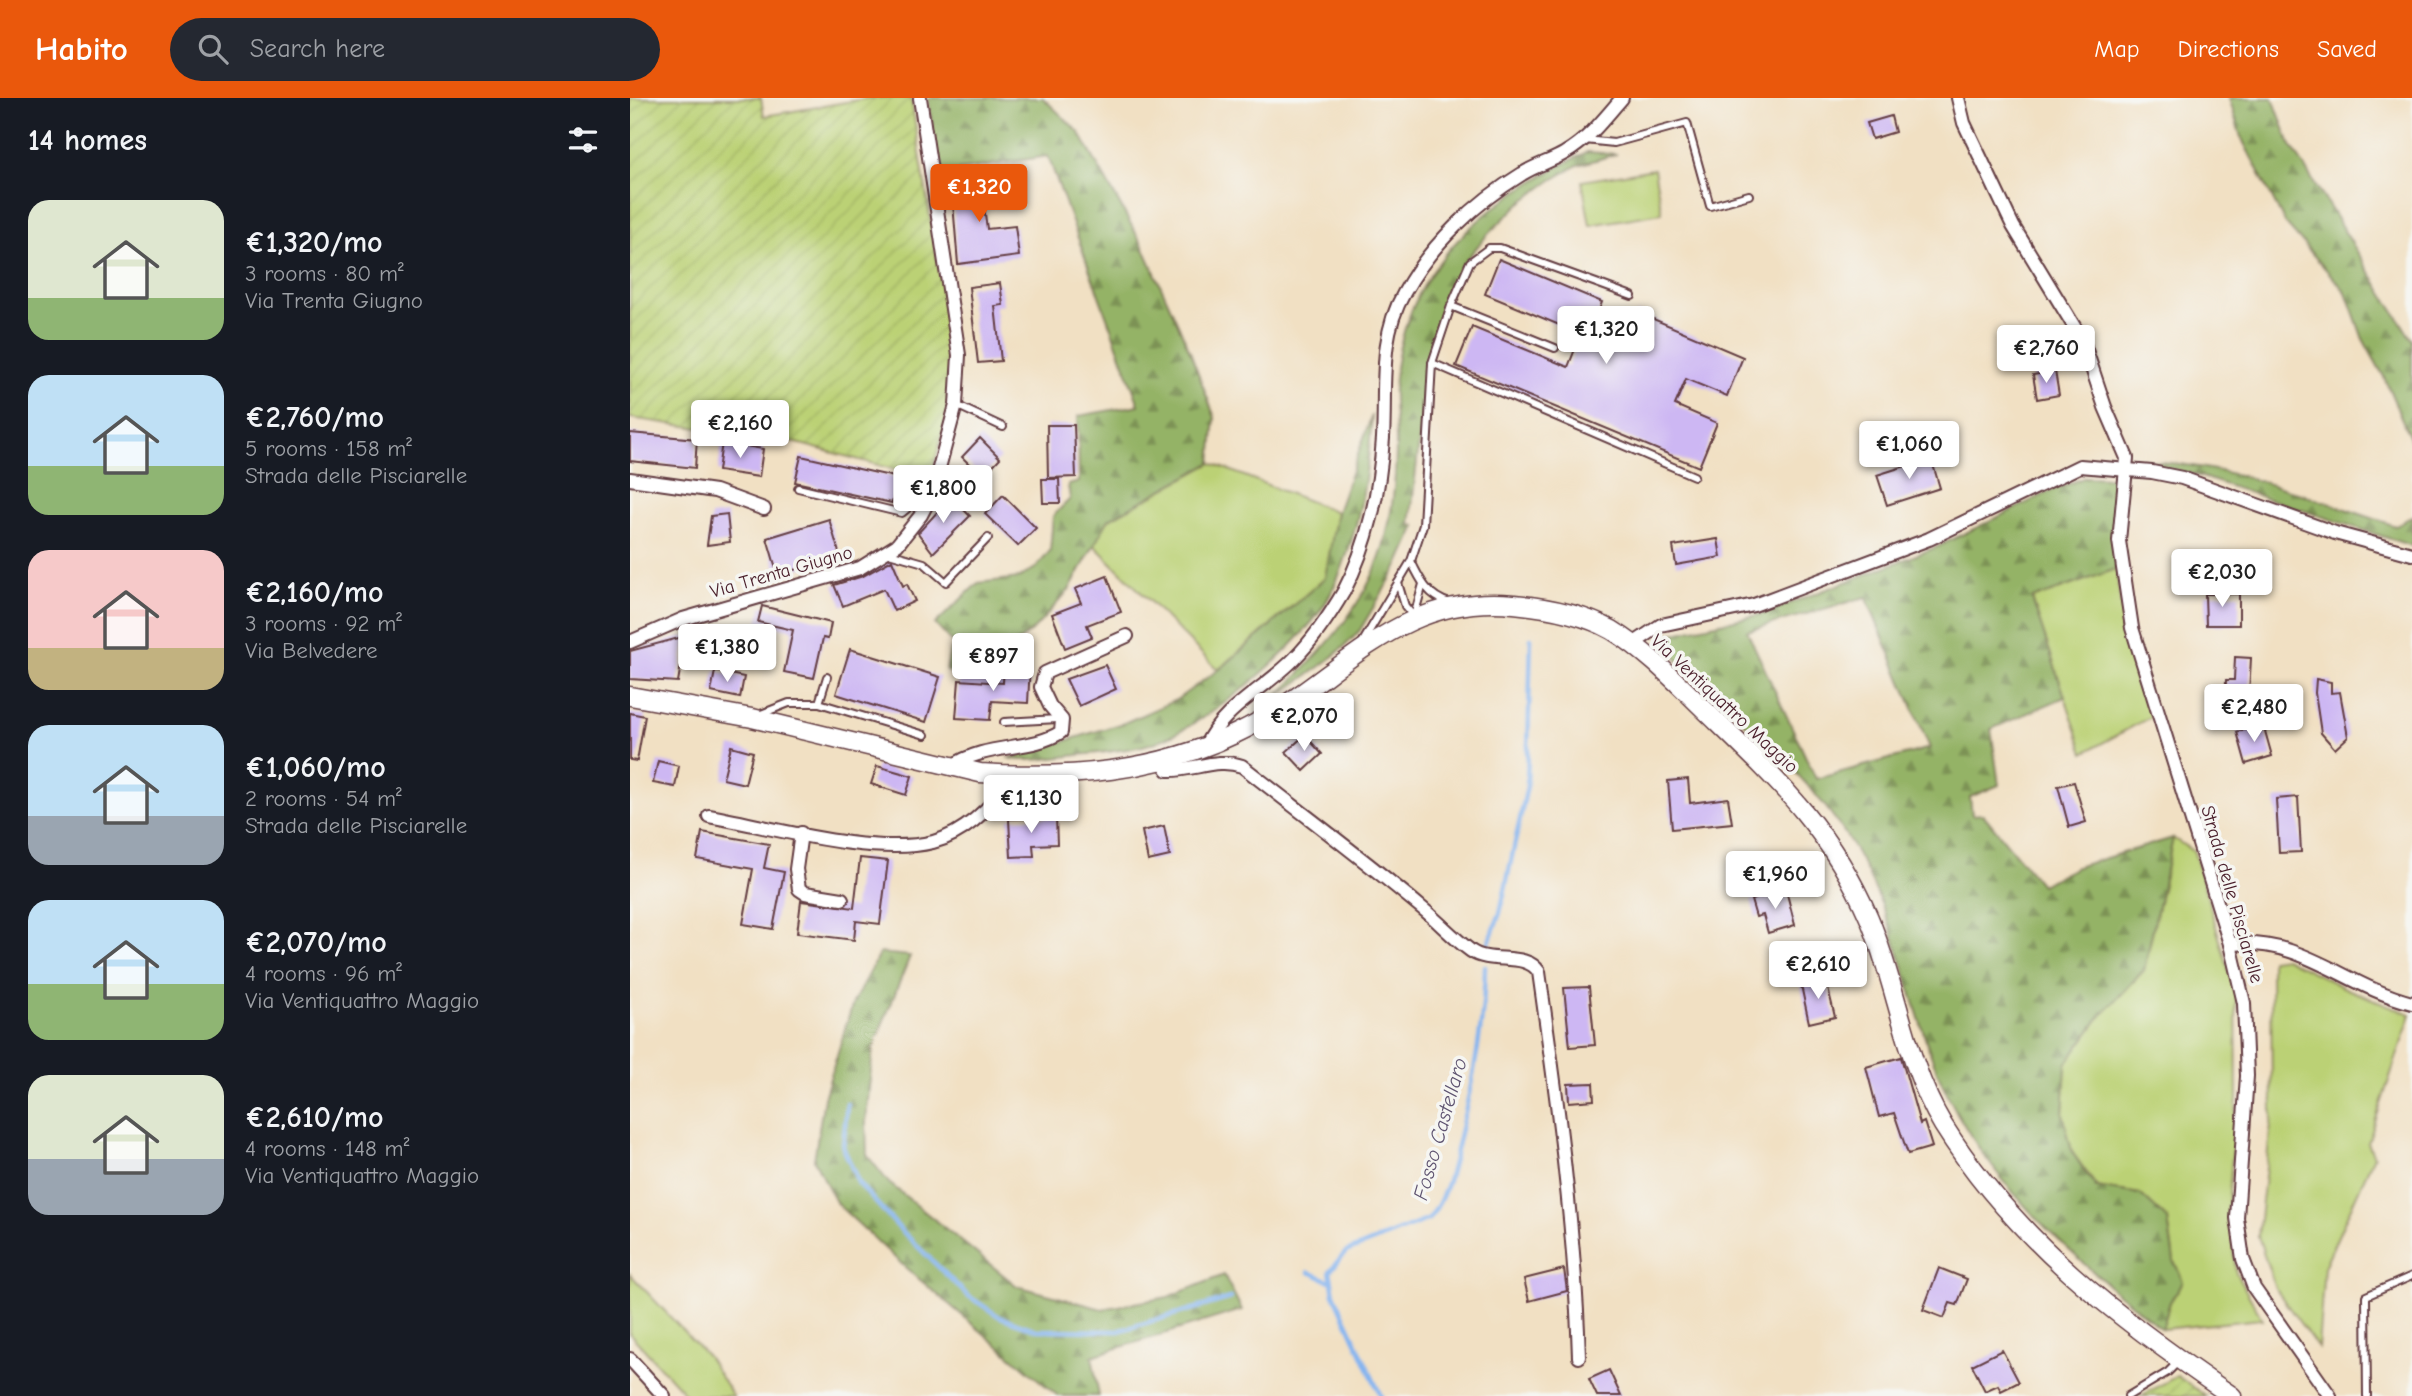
<!DOCTYPE html>
<html lang="en">
<head>
<meta charset="utf-8">
<style>
	body { margin:0; font-family:"Comic Neue",sans-serif; background:#242831; color:#f1f3f6; height:100vh; display:flex; flex-direction:column; font-size:26px; white-space:nowrap }
	* { box-sizing:border-box; margin:0 }
	p { font-size:23px; color:#9ea1a6 }
	.icon { flex:none; width:38px; height:38px; fill:none; stroke:currentColor; stroke-width:2; stroke-linecap:round; stroke-linejoin:round }
	.map { position:relative; flex:1; overflow:hidden }
	.panel { display:flex; flex-direction:column; background:#171b24; width:630px }
	.panel>* { flex:none }
	.price { position:absolute; translate:-50% -60px; padding:0 16px; border-radius:7px; background:#fff; color:#222; font-size:23px; line-height:46px; filter:drop-shadow(0 2px 4px #0008) }
	.price::after { content:''; position:absolute; left:50%; top:42px; width:21px; height:16px; margin-left:-10px; background:inherit; clip-path:polygon(0 0,100% 0,50% 100%) }
	.price.active { background:#ea580c; color:#fff }
	ul { padding:0; list-style:none }
	li { display:flex; align-items:center; gap:21px; height:175px; padding:0 28px }
	li span { display:grid; place-items:center; flex:none; width:196px; height:140px; border-radius:21px; color:#555 }
	li>.icon { margin-inline-start:auto }
	span .icon { width:84px; height:84px; fill:#fffc; stroke-width:1 }
	li b { font-size:30px }
	h2 { display:flex; justify-content:space-between; align-items:center; height:84px; padding:0 28px; font-size:30px }
	header { display:flex; align-items:center; gap:42px; box-sizing:border-box; height:98px; padding:0 35px; background:#ea580c; color:#fff }
	header strong { font-size:33px }
	nav { display:flex; gap:38px; margin-inline-start:auto; font-size:24px }
	.search { width:490px; height:63px; background:#242831; display:flex; align-items:center; gap:18px; box-sizing:border-box; padding:0 24px; border-radius:38px; color:#9ea1a6; font-size:26px }
	main { display:flex; flex:1; min-height:0 }
	.map>svg:first-child { display:block }
	.green { fill:#bbd175; stroke:#827850; stroke-width:2 }
	.forest { fill:url(#forest-firs); stroke:#6f6948; stroke-width:2; fill-rule:evenodd }
	.garden { fill:url(#garden-furrows); stroke:#827850; stroke-width:2 }
	.lines { fill:none; stroke-linecap:round; stroke-linejoin:round }
	.stream { stroke:#84b4ef; stroke-width:4.5 }
	.building { fill:#cdb7f3 }
	.lane-casing { stroke:#633c42; stroke-width:10 }
	.street-casing { stroke:#633c42; stroke-width:16 }
	.secondary-casing { stroke:#633c42; stroke-width:21 }
	.lane { stroke:#fff; stroke-width:6 }
	.street { stroke:#fff; stroke-width:12 }
	.secondary { stroke:#fff; stroke-width:18 }
	.labels { text-anchor:middle; stroke-width:7; stroke-linejoin:round; paint-order:stroke }
	.street-label { font-size:19px; fill:#4a1f2b; stroke:#f6f6f2 }
	.water-label { font-size:21px; font-style:italic; fill:#5e5370; stroke:#f6f6f2 }
</style>
</head>
<body>
<header>
<strong>Habito</strong>
<div class="search"><svg class="icon" aria-label="search" viewBox="0 0 24 24"><circle cx="10" cy="10" r="6"/><path d="M15 15l6 6"/></svg>Search here</div>
<nav><a>Map</a><a>Directions</a><a>Saved</a></nav>
</header>
<main>
<section class="panel">
<h2>14 homes<svg class="icon" aria-label="filters" viewBox="0 0 24 24"><path d="M4 7h16M4 17h16"/><circle cx="9" cy="7" r="2"/><circle cx="15" cy="17" r="2"/></svg></h2>
<ul>
<li><span style="background:linear-gradient(#dfe7d0 70%,#8fb573 0)"><svg class="icon" aria-label="home" viewBox="0 0 24 24"><path d="M3 11l9-7 9 7M6 9v11h12V9"/></svg></span><div><b>€1,320/mo</b><p>3 rooms · 80 m²</p><p>Via Trenta Giugno</p></div></li>
<li><span style="background:linear-gradient(#bfe0f5 65%,#8fb573 0)"><svg class="icon" aria-label="home" viewBox="0 0 24 24"><path d="M3 11l9-7 9 7M6 9v11h12V9"/></svg></span><div><b>€2,760/mo</b><p>5 rooms · 158 m²</p><p>Strada delle Pisciarelle</p></div></li>
<li><span style="background:linear-gradient(#f6c9c9 70%,#c2b280 0)"><svg class="icon" aria-label="home" viewBox="0 0 24 24"><path d="M3 11l9-7 9 7M6 9v11h12V9"/></svg></span><div><b>€2,160/mo</b><p>3 rooms · 92 m²</p><p>Via Belvedere</p></div></li>
<li><span style="background:linear-gradient(#bfe0f5 65%,#9aa5b1 0)"><svg class="icon" aria-label="home" viewBox="0 0 24 24"><path d="M3 11l9-7 9 7M6 9v11h12V9"/></svg></span><div><b>€1,060/mo</b><p>2 rooms · 54 m²</p><p>Strada delle Pisciarelle</p></div></li>
<li><span style="background:linear-gradient(#bfe0f5 60%,#8fb573 0)"><svg class="icon" aria-label="home" viewBox="0 0 24 24"><path d="M3 11l9-7 9 7M6 9v11h12V9"/></svg></span><div><b>€2,070/mo</b><p>4 rooms · 96 m²</p><p>Via Ventiquattro Maggio</p></div></li>
<li><span style="background:linear-gradient(#dfe7d0 60%,#9aa5b1 0)"><svg class="icon" aria-label="home" viewBox="0 0 24 24"><path d="M3 11l9-7 9 7M6 9v11h12V9"/></svg></span><div><b>€2,610/mo</b><p>4 rooms · 148 m²</p><p>Via Ventiquattro Maggio</p></div></li>
</ul>
</section>
<div class="map">
<svg width="1782" height="1298" viewBox="0 0 1782 1298">
	<defs>
		<pattern id="forest-firs" width="22" height="20" patternUnits="userSpaceOnUse" patternTransform="scale(1.75)"><rect width="22" height="20" fill="#94b366"/><path d="M5 1l3.5 6h-7zM16 11l3.5 6h-7z" fill="#7b9154"/></pattern>
		<pattern id="garden-furrows" width="10" height="10" patternUnits="userSpaceOnUse" patternTransform="scale(1.75)"><rect width="10" height="10" fill="#bbd175"/><path d="M-1 1l2-2M0 10L10 0M9 11l2-2" fill="none" stroke="#a2b365"/></pattern>
	</defs>
	<rect width="100%" height="100%" fill="#f6f6f2"/>
	<filter id="ink" filterUnits="userSpaceOnUse"><feTurbulence type="fractalNoise" baseFrequency=".0143" numOctaves="2"/><feDisplacementMap in="SourceGraphic" scale="14" xChannelSelector="R" yChannelSelector="G"/><feConvolveMatrix kernelMatrix="1 2 1 2 8 2 1 2 1" color-interpolation-filters="sRGB"/></filter>
	<filter id="wash" filterUnits="userSpaceOnUse"><feTurbulence type="fractalNoise" baseFrequency=".00686" numOctaves="4" result="noise"/><feDisplacementMap in="SourceGraphic" scale="28" xChannelSelector="R" yChannelSelector="G"/><feGaussianBlur stdDeviation="1.57" result="paint"/><feColorMatrix in="noise" values="0 0 0 0 0 0 0 0 0 0 0 0 0 0 0 0 0 1.4 0 .05"/><feComposite in="paint" operator="in"/></filter>
	<g filter="url(#wash)">
		<rect width="100%" height="100%" fill="#f1e0c3"/>
		<g class="green">
			<polygon points="1024,71 1032,115 960,127 952,83"/>
			<polygon points="581,365 707,414 695,480 588,572 463,446 479,421"/>
			<polygon points="1486,471 1495,537 1522,618 1454,655 1402,501"/>
			<polygon points="1543,740 1564,754 1606,897 1607,1001 1598,1107 1606,1175 1632,1221 1532,1231 1540,1204 1553,1184 1544,1163 1538,1122 1510,1096 1467,1089 1442,1054 1433,1016 1436,966 1469,920 1514,872"/>
			<polygon points="1655,860 1717,891 1781,916 1738,1045 1744,1058 1694,1169 1688,1250 1645,1190 1628,1138 1642,1018 1641,862"/>
			<polygon points="0,1176 77,1258 103,1298 57,1298 0,1236"/>
		</g>
		<g class="forest">
			<polygon points="298,0 413,0 449,34 512,146 559,251 585,320 581,365 479,421 439,492 405,530 345,577 316,573 320,553 325,548 305,526 348,485 389,480 407,469 420,453 423,418 440,401 438,387 449,384 448,318 509,307 418,58 309,75"/>
			<polygon points="1599,0 1643,0 1659,44 1782,242 1782,345 1754,279 1733,241 1716,194 1655,125 1611,39"/>
			<path d="M957,54l30,2 -39,11 -26,15 -33,24 -31,30 -29,34 -30,83 -19,174 6,1 -18,40 -38,64c-23,27 -52,46 -82,65 42,-41 86,-87 104,-144 11,-35 14,-74 14,-110 0,-18 -3,-36 -2,-53 7,-121 92,-187 193,-236z"/>
			<path d="M742,317c-4,61 -13,120 -40,176 -24,52 -130,140 -186,154 -18,5 -39,7 -58,9 -19,1 -63,10 -79,4l115,-35 52,-23 49,-35 100,-87 12,-66z"/>
			<path d="M1513,363c88,3 170,38 253,65l16,-10v30l-216,-71z"/>
			<path d="M1456,379l29,1 1,91 -84,30 33,98 -74,32 8,56 -29,12 2,18 11,-1 58,71 38,-19 94,-28 -29,132 -45,48 -33,46 -3,50 9,38 24,35 44,7 28,26 6,41 9,21 -13,20 -8,27c-91,-72 -190,-158 -230,-271 -24,-68 -38,-139 -74,-203 -41,-75 -115,-131 -176,-189l-10,-14 -2,-18 92,-20 175,-67 118,-58zM1236,499l64,151 -114,31 -69,-148z"/>
			<polygon points="250,855 280,858 243,950 236,1023 237,1057 259,1085 387,1188 472,1211 538,1199 594,1177 612,1212 462,1258 469,1298 428,1298 276,1170 207,1106 184,1062 194,1000 223,905"/>
		</g>
		<g class="garden">
			<polygon points="0,0 131,0 134,18 240,0 281,0 318,229 321,274 316,323 300,381 163,344 0,320"/>
			<polygon points="1547,1278 1576,1298 1511,1298"/>
		</g>
		<g class="lines">
			<g class="stream">
				<polyline points="858,847 870,815 897,688 901,540"/>
				<polyline points="217,1006 213,1049 229,1086 270,1131 337,1197 370,1219 407,1232 488,1233 601,1200"/>
				<polyline points="679,1174 700,1183"/>
				<path d="M751,1298l-47,-102 -4,-23 16,-19 83,-33c19,-25 24,-57 31,-86 14,-56 24,-109 25,-167"/>
			</g>
		</g>
		<g id="blocks">
			<g class="building">
				<polygon points="1261,18 1265,34 1242,41 1237,25"/>
				<polygon points="348,77 350,89 367,87 368,99 353,101 357,131 385,128 389,158 328,166 321,81"/>
				<polygon points="869,161 972,204 968,215 1001,228 1007,214 1113,259 1097,298 1056,281 1045,307 1087,325 1069,369 826,268 842,229 938,269 951,236 855,196"/>
				<polygon points="370,185 373,207 365,208 371,263 348,265 339,189"/>
				<polygon points="1425,273 1429,297 1407,301 1403,277"/>
				<polygon points="417,327 444,327 446,379 418,380"/>
				<polygon points="0,335 67,341 65,370 0,363"/>
				<polygon points="350,340 370,360 352,379 332,359"/>
				<polygon points="92,344 133,351 129,379 88,373"/>
				<polygon points="171,358 269,380 262,405 165,384"/>
				<polygon points="1301,360 1310,390 1257,407 1247,377"/>
				<polygon points="412,381 429,381 430,405 413,405"/>
				<polygon points="373,397 406,430 388,448 355,416"/>
				<polygon points="321,399 340,418 303,455 288,435"/>
				<polygon points="97,416 100,444 77,447 81,418"/>
				<polygon points="199,421 210,458 148,477 137,440"/>
				<polygon points="1088,441 1091,459 1046,467 1043,448"/>
				<polygon points="262,462 273,488 277,486 285,503 264,513 254,491 213,508 204,487 233,478"/>
				<polygon points="477,478 491,514 457,527 462,539 435,550 422,516 451,505 445,491"/>
				<polygon points="1575,496 1609,496 1609,527 1576,527"/>
				<polygon points="132,508 201,525 198,541 193,540 184,580 154,574 163,532 128,524"/>
				<polygon points="56,538 48,584 0,581 0,553"/>
				<polygon points="220,551 310,579 296,624 206,596"/>
				<polygon points="1605,559 1621,560 1618,614 1595,612 1596,582 1604,582"/>
				<polygon points="374,565 400,566 398,605 362,603 360,622 326,620 329,582 373,585"/>
				<polygon points="475,567 486,591 449,608 436,581"/>
				<polygon points="85,573 114,579 110,600 81,594"/>
				<polygon points="1686,581 1701,584 1701,595 1710,594 1718,639 1705,651 1691,635 1685,595"/>
				<polygon points="0,615 15,618 7,663 0,662"/>
				<polygon points="1633,626 1642,658 1616,666 1607,634"/>
				<polygon points="675,637 692,656 674,673 656,654"/>
				<polygon points="101,648 123,654 115,686 93,681"/>
				<polygon points="28,663 49,668 45,689 23,685"/>
				<polygon points="247,668 282,678 276,697 241,686"/>
				<polygon points="1058,681 1060,705 1098,700 1102,725 1042,731 1038,683"/>
				<polygon points="1444,684 1456,724 1439,729 1428,688"/>
				<polygon points="1668,699 1671,754 1649,755 1646,701"/>
				<polygon points="426,719 427,746 403,747 404,758 381,759 379,721"/>
				<polygon points="534,728 540,758 518,763 512,733"/>
				<polygon points="72,734 139,746 134,770 154,774 143,831 113,826 123,771 67,761"/>
				<polygon points="230,760 258,763 250,826 226,823 224,842 167,835 171,803 224,810"/>
				<polygon points="1156,792 1165,827 1138,835 1133,817 1126,819 1121,802"/>
				<polygon points="1196,882 1205,919 1179,925 1171,887"/>
				<polygon points="959,889 965,947 940,949 934,890"/>
				<polygon points="1271,959 1290,1026 1294,1024 1302,1049 1278,1056 1264,1015 1249,1019 1236,969"/>
				<polygon points="963,985 964,1002 939,1004 938,986"/>
				<polygon points="1309,1170 1337,1181 1327,1207 1320,1205 1314,1220 1293,1212"/>
				<polygon points="934,1171 937,1193 899,1203 894,1181"/>
				<polygon points="1372,1252 1389,1284 1371,1293 1368,1287 1355,1293 1342,1267"/>
				<polygon points="979,1272 991,1298 967,1298 959,1281"/>
			</g>
		</g>
	</g>
	<g filter="url(#ink)">
		<use href="#blocks" fill-opacity="0" stroke="#633c42" stroke-width="2"/>
		<g class="lines">
			<g class="lane-casing">
				<g id="lane">
					<polyline points="955,42 984,45 1057,25 1080,108 1119,97"/>
					<polyline points="821,208 925,250"/>
					<polyline points="802,265 1064,378"/>
					<polyline points="326,307 373,329"/>
					<polyline points="168,390 272,415 295,396 301,396"/>
					<polyline points="259,455 294,465 316,484 358,440"/>
					<path d="M781,463c9,19 17,36 39,42"/>
					<polyline points="768,485 775,508 784,519"/>
					<polyline points="784,518 793,486"/>
					<polyline points="732,545 781,463 793,427 802,265 821,208 840,164 859,150 870,150 1002,198"/>
					<polyline points="197,579 189,605 295,637"/>
					<polyline points="131,616 159,605 189,605"/>
					<polyline points="374,624 428,621"/>
					<polyline points="1498,1298 1538,1274 1548,1264"/>
					<polyline points="1737,1298 1736,1198 1782,1178"/>
				</g>
			</g>
			<g class="street-casing">
				<g id="street">
					<polyline points="1328,0 1334,25 1383,128 1453,243 1475,309 1497,360 1489,443 1502,530 1600,846 1614,905 1617,978 1607,1120 1613,1161 1624,1190 1700,1298"/>
					<polyline points="0,381 85,393 134,411"/>
					<polyline points="0,544 53,521 230,470 267,447 291,417 302,396 326,307 329,257 290,0"/>
					<polyline points="1003,546 1031,527 1124,507 1299,441 1450,368 1522,374 1552,380 1705,435 1782,456"/>
					<path d="M575,649c16,-38 61,-59 89,-88 20,-20 36,-44 50,-68 24,-46 36,-102 39,-153 3,-50 -5,-100 21,-145 26,-48 72,-91 118,-119 14,-9 30,-13 43,-21 23,-13 40,-35 57,-55"/>
					<path d="M531,662l7,10c25,1 49,-13 74,-4 60,47 122,93 180,142 17,14 31,30 49,43 20,14 55,0 68,21 18,127 36,256 40,385"/>
					<path d="M321,669c35,-25 79,-15 110,-35l1,-12 -12,-14 -9,-19 4,-14 82,-37"/>
					<path d="M79,718c62,11 164,41 224,26 35,-9 62,-39 82,-67"/>
					<polyline points="171,735 166,771 169,791 175,795 212,801"/>
					<path d="M1600,846c75,-6 112,41 182,59"/>
					<polyline points="0,1261 34,1298"/>
				</g>
			</g>
			<g class="secondary-casing">
				<path id="secondary" d="M0,598l122,22 228,55c88,6 177,-1 257,-40 100,-48 155,-141 277,-129 32,3 69,10 98,26 36,22 66,54 96,83 68,66 123,116 161,205 28,67 36,144 74,207 72,115 178,196 289,271"/>
			</g>
			<use href="#lane" class="lane"/>
			<use href="#street" class="street"/>
			<use href="#secondary" class="secondary"/>
		</g>
	</g>
	<g class="labels">
		<g class="street-label">
			<text transform="translate(151 473) rotate(-16)" y="7">Via Trenta Giugno</text>
			<text transform="translate(1095 605) rotate(43)" y="7">Via Ventiquattro Maggio</text>
			<text transform="translate(1603 796) rotate(74)" y="7">Strada delle Pisciarelle</text>
		</g>
		<g class="water-label">
			<text transform="translate(810 1031) rotate(-74)" y="7">Fosso Castellaro</text>
		</g>
	</g>
</svg>
<b class="price active" style="left:349px;top:126px">€1,320</b>
<b class="price" style="left:976px;top:268px">€1,320</b>
<b class="price" style="left:1416px;top:287px">€2,760</b>
<b class="price" style="left:110px;top:362px">€2,160</b>
<b class="price" style="left:1279px;top:383px">€1,060</b>
<b class="price" style="left:313px;top:427px">€1,800</b>
<b class="price" style="left:1592px;top:511px">€2,030</b>
<b class="price" style="left:97px;top:586px">€1,380</b>
<b class="price" style="left:363px;top:595px">€897</b>
<b class="price" style="left:1624px;top:646px">€2,480</b>
<b class="price" style="left:674px;top:655px">€2,070</b>
<b class="price" style="left:401px;top:737px">€1,130</b>
<b class="price" style="left:1145px;top:813px">€1,960</b>
<b class="price" style="left:1188px;top:903px">€2,610</b>
</div>
</main>
</body>
</html>
